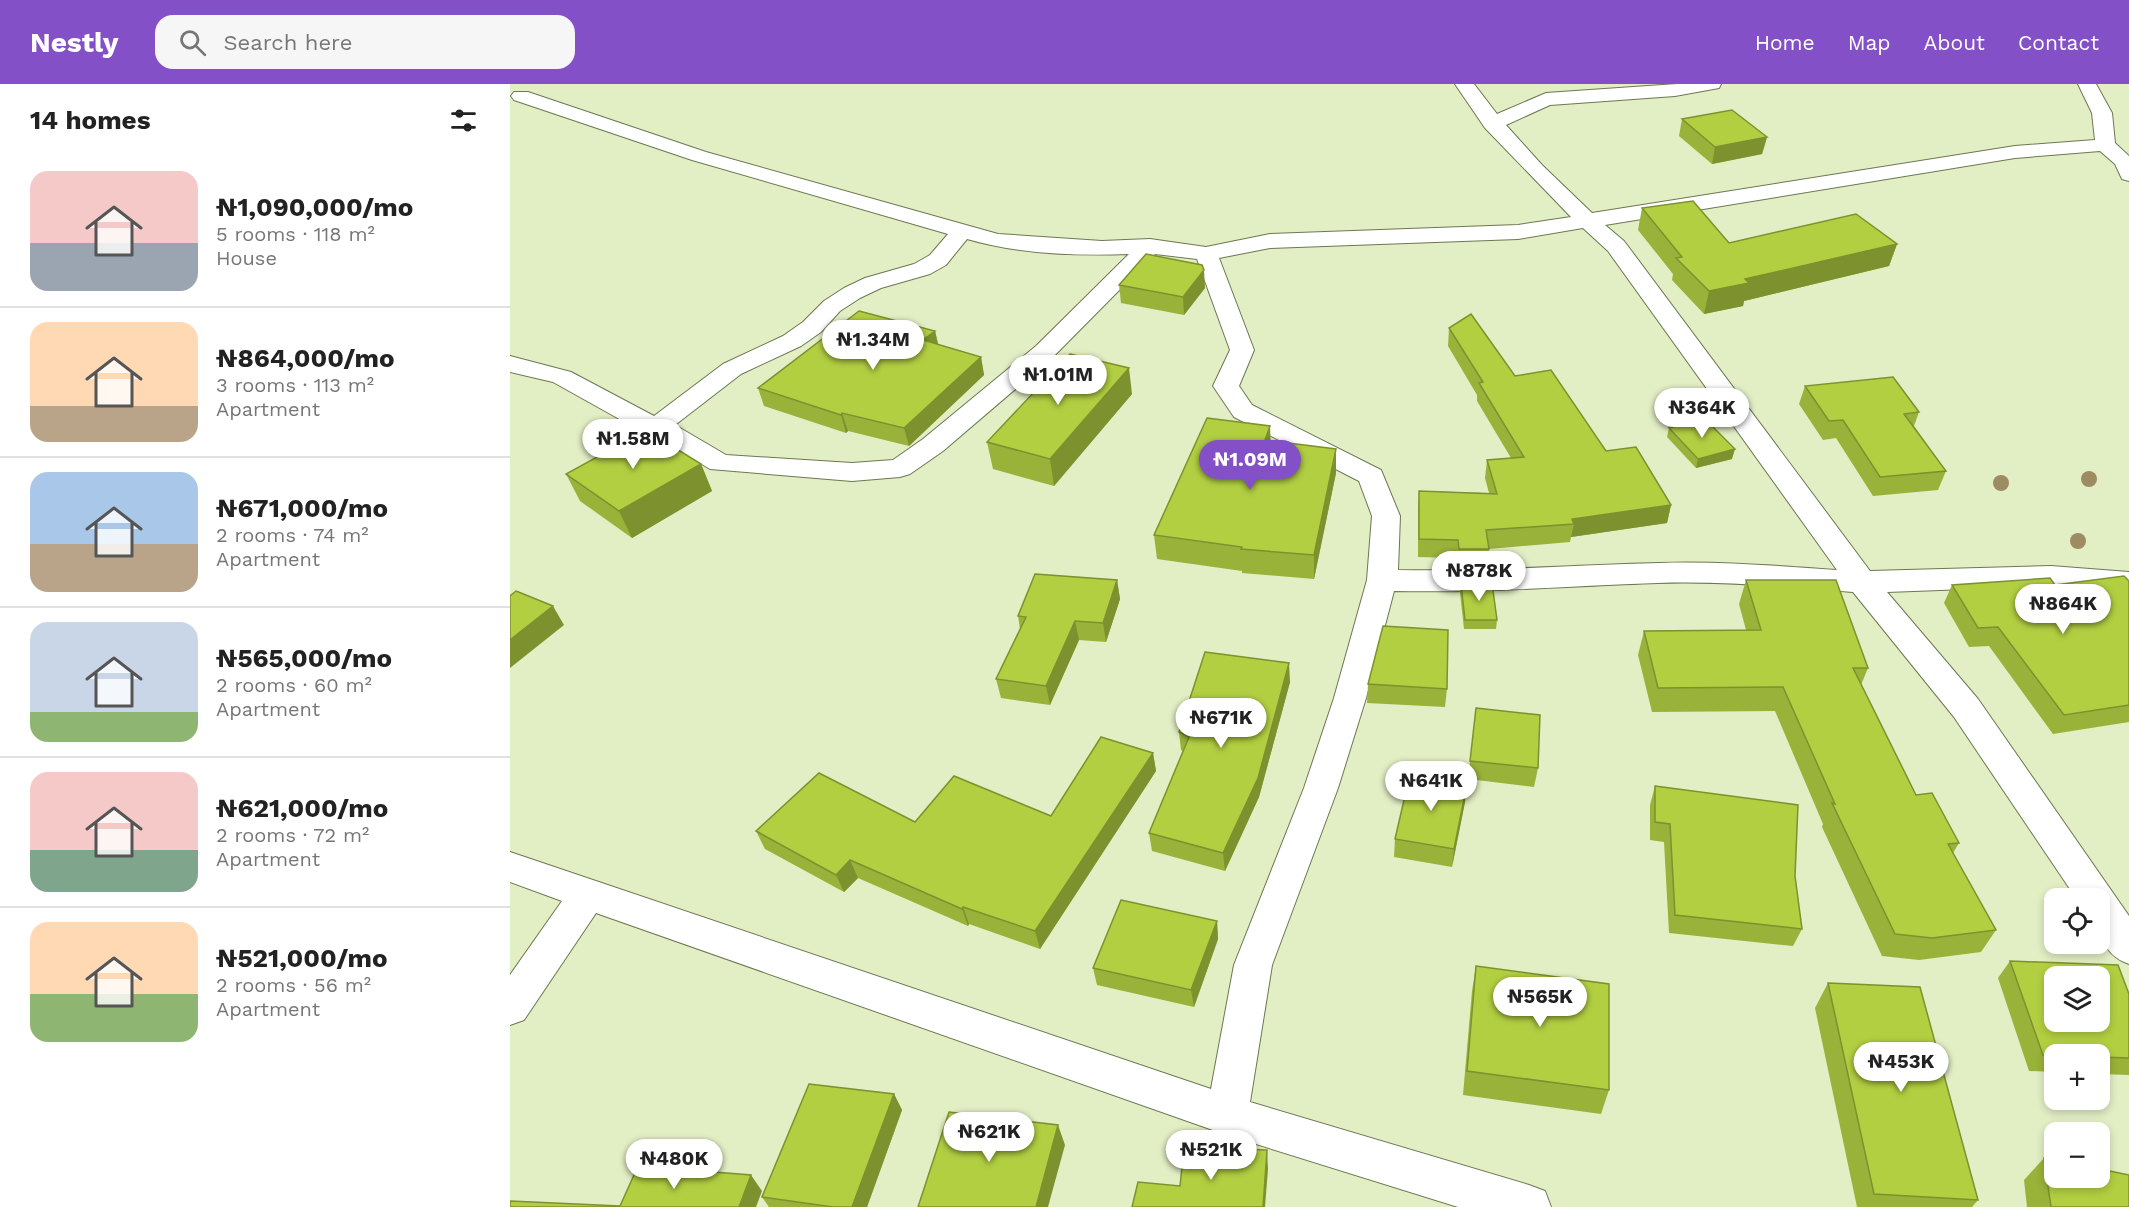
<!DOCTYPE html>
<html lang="en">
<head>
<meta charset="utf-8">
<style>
	body { margin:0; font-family:"Work Sans",sans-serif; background:#f6f6f6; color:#222; height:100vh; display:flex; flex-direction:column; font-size:22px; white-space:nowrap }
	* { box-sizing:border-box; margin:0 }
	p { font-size:20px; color:#767676 }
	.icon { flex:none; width:33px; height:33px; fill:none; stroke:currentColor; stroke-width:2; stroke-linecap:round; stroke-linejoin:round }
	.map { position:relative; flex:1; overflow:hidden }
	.details { display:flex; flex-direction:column; background:#fff; width:510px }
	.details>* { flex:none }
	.fabs { position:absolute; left:1534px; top:804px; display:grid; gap:12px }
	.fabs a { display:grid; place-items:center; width:66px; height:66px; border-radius:12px; background:#fff; box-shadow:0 3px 9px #0003; font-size:30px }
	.price { position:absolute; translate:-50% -51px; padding:0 14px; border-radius:21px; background:#fff; color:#222; font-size:20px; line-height:39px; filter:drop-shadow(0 2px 3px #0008) }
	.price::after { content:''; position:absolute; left:50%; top:36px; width:18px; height:14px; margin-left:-9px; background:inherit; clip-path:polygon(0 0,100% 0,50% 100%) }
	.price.on { background:#8450c8; color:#fff }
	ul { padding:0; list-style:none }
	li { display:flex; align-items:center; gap:18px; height:150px; padding:0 30px }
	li+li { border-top:2px solid #e0e0e0 }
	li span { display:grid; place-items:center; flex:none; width:168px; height:120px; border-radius:18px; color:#555 }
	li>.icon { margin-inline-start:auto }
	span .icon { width:72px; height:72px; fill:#fffc; stroke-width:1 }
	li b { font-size:26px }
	h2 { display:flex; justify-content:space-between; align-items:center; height:72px; padding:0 30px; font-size:26px }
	header { display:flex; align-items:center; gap:36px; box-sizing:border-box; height:84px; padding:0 30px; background:#8450c8; color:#fff }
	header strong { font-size:28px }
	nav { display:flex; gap:33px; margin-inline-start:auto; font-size:21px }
	.search { width:420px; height:54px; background:#f6f6f6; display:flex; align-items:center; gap:15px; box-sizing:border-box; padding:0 21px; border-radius:18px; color:#767676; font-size:22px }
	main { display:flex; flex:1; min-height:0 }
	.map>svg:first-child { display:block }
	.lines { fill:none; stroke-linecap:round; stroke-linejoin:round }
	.minor-casing { stroke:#6d7752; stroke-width:2 }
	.minor { fill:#fff; fill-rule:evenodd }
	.tree { fill:#9d8b62 }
	.wall { fill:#99b239 }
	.shaded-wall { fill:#7d912e }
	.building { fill:#b2cf42; stroke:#7d912e; stroke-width:1.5; fill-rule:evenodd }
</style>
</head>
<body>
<header>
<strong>Nestly</strong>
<div class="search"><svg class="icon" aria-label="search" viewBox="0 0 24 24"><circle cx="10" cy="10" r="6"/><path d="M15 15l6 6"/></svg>Search here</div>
<nav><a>Home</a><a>Map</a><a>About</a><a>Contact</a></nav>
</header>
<main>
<section class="details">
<h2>14 homes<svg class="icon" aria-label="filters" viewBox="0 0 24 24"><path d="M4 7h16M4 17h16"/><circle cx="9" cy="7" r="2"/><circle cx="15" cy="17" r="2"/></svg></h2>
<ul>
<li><span style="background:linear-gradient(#f6c9c9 60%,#9aa5b1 0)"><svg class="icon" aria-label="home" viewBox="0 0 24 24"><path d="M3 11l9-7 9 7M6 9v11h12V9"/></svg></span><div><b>₦1,090,000/mo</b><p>5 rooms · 118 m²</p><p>House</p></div></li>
<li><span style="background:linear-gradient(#ffd9b3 70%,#b9a48a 0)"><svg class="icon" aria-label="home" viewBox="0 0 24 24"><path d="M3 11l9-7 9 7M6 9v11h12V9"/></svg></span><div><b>₦864,000/mo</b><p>3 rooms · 113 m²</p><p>Apartment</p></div></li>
<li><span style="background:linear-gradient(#a9c7e8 60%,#b9a48a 0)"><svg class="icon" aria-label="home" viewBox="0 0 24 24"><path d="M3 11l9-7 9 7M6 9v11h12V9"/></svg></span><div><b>₦671,000/mo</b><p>2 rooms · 74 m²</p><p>Apartment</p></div></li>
<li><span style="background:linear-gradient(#c9d6e8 75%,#8fb573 0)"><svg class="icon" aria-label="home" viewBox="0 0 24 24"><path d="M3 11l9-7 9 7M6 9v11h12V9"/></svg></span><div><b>₦565,000/mo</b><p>2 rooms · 60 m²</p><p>Apartment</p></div></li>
<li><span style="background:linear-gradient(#f6c9c9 65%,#7fa58c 0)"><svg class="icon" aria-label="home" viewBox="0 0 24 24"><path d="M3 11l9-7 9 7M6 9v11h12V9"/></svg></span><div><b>₦621,000/mo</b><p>2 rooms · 72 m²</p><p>Apartment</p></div></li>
<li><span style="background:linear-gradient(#ffd9b3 60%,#8fb573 0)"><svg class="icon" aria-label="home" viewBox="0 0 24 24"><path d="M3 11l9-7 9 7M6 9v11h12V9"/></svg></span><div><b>₦521,000/mo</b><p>2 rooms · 56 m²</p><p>Apartment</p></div></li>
</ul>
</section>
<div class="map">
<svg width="1619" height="1123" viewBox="0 0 1619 1123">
	<rect width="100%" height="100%" fill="#e2eec4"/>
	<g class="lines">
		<g class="minor-casing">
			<path id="minor" d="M945,0h19l23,30 49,-21 131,-9h44l-2,4 -44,8 -125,9 -44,20 36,40 50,48 423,-67 80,-6 -3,-27 -14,-29h18l16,29 3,30 14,13v25l-7,-2 -7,-15 -15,-13 -85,7 -410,67 19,16 246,330 181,-5 78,6v20l-78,-6 -164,6 91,107 151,217v48c-32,-12 -29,-37 -29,-66h-24l-122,-181 -101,-125c-65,-5 -130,-11 -195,-9 -88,3 -176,10 -264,8l-28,107 -28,90 -66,177 -22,137 279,83 16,6 6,16h-93l-231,-72 -631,-222 -72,107 -14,5v-50l52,-74 -52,-19v-30l701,237 23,-124 70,-177 30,-90 33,-118 5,-64 -13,-35 -125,-64 -21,-31 17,-36 -33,-91 -42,-5 -101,102 -111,95 -33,23 -10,3 -48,4 -142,-12 -62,-37 -18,-7 -77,-43 -43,-10v-16l61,16 83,44 69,-52 60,-28 20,-14 21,-21 20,-13 21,-10 49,-14 16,-9 18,-21 -256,-74 -178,-60 -3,-4 3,-4h14l178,60 292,82 104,7 48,-2 56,8 64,-13 248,-9 53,-8 -86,-89zM1073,144l25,23 229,319c-59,-4 -118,-9 -178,-7 -88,2 -174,9 -261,7l2,-54 -19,-46 -129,-65 -13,-19 15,-36 -35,-92 51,-10 248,-9zM457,155c51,15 109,17 162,15l-93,92 -113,93 -30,21 -41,3 -126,-8 -51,-30 66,-51 60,-28 20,-14 19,-21 20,-13 21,-10 49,-14 16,-9z"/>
		</g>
		<use href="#minor" class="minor"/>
	</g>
	<g class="tree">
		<circle cx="1579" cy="395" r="8"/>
		<circle cx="1491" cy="399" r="8"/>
		<circle cx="1568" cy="457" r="8"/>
	</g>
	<g class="wall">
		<polygon points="1172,35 1257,53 1252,70 1202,80 1169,52"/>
		<polygon points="1132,124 1219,159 1387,160 1379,182 1234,217 1233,222 1194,230 1162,196 1163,190 1128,146"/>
		<polygon points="609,201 695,204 674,231 611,219"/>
		<polygon points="939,244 1005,292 1161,421 1157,439 1061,453 1060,458 979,465 977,483 947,484 946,474 908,473 908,426 909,407 979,409 975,394 977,376 1001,374 967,317 967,311 938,262"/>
		<polygon points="425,247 428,260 471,273 474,291 399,362 338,347 336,349 254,322 248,304"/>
		<polygon points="1295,302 1409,328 1404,342 1436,387 1428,406 1363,412 1326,354 1313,356 1289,320"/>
		<polygon points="622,310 544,402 483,385 477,358"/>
		<polygon points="1159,344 1222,375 1186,384 1157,353"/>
		<polygon points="761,357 826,389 804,495 732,489 732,487 647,475 644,451"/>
		<polygon points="191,380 202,407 122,454 70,417 56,390"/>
		<polygon points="607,496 610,515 596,558 569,556 540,621 491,614 486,595 510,545 508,532"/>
		<polygon points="1236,496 1358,584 1351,601 1406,711 1449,759 1443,769 1486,846 1471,868 1409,876 1372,872 1312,743 1313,740 1265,627 1142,628 1128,571 1134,547 1236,546 1229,520"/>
		<polygon points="1619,497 1619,638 1543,650 1479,562 1459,563 1434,519 1442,501 1545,501"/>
		<polygon points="951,500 987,536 986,545 954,545 950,509"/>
		<polygon points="780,598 749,713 715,787 642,767 639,749 673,667 671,666 669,648"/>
		<polygon points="858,600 937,605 935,623 857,619"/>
		<polygon points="966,624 1028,684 1024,703 958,695"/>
		<polygon points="643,669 646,687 530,865 459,840 458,842 348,794 334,808 255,765 246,747 541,732"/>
		<polygon points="1145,702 1285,792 1292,845 1283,862 1159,849 1154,758 1140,756 1140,721"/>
		<polygon points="955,718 942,783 884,773 885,755"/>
		<polygon points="707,837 708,855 684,923 587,901 583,884"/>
		<polygon points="1500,877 1619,910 1619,991 1590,990 1590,970 1545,970 1545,988 1519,987 1488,894"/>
		<polygon points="966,882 1099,1006 1091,1030 953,1011 962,907"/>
		<polygon points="1318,899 1468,1116 1462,1123 1347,1123 1305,924"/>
		<polygon points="384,1010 392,1026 357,1123 259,1123 252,1113"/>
		<polygon points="1534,1074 1619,1123 1517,1123 1514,1096"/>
	</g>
	<g class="shaded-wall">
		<polygon points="1257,53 1252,70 1202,80 1205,63"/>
		<polygon points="1387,160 1379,182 1234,217 1233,222 1194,230 1199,207 1235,195"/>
		<polygon points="694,186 695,204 674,231 673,213"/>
		<polygon points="425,247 429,264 413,256"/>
		<polygon points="471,273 474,291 399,362 394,344"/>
		<polygon points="619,284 622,310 544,402 540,375"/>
		<polygon points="332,329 338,347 336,349 331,331"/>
		<polygon points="760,342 761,366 755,356"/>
		<polygon points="826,365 826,389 804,495 804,471"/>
		<polygon points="1225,365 1222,375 1186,384 1188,375"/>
		<polygon points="191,380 202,407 122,454 109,427"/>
		<polygon points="1161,421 1157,439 1061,453 1064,440 1062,435"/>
		<polygon points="607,496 610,515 596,558 593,539"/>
		<polygon points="43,522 54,541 0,584 0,556"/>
		<polygon points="565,537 569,556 540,621 536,602"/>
		<polygon points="779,579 780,598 749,713 715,787 713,769"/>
		<polygon points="643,669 646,687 530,865 525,847"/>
		<polygon points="957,700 955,718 942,783 944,765"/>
		<polygon points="340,776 348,794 334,808 326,791"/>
		<polygon points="453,823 459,840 458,842 452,825"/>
		<polygon points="707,837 708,855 684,923 681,906"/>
		<polygon points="384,1010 392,1026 357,1123 342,1123"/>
		<polygon points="548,1041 555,1061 538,1123 526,1123"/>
		<polygon points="757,1066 758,1085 755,1123 753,1123"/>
		<polygon points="241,1091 252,1107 246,1123 229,1123"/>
	</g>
	<g class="building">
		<polygon points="1222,26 1257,53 1205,63 1172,35"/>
		<polygon points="1183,117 1219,159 1346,130 1387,160 1235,195 1239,199 1199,207 1166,174 1172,173 1132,124"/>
		<polygon points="636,170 692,181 694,186 673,213 609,201"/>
		<polygon points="349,227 425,247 413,256 471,273 394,344 332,329 331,331 248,304"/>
		<polygon points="961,230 1005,292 1041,286 1096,367 1126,363 1161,421 1062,435 1064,440 976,446 979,465 949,465 948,456 909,455 909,407 987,410 977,376 1014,373 969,299 973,298 939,244"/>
		<polygon points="560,270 619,284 540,375 477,358"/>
		<polygon points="1383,293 1409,328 1394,330 1436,387 1370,393 1333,336 1319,337 1295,302"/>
		<polygon points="697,334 760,342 755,356 826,365 804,471 731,465 732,463 644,451"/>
		<polygon points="1195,335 1225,365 1188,375 1159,344"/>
		<polygon points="136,346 191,380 109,427 56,390"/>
		<polygon points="525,490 607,496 593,539 565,537 536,602 486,595 516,533 508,532"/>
		<polygon points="1614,492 1619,497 1619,621 1554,631 1488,543 1468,544 1442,501 1540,494 1545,501"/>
		<polygon points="1236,496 1326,496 1358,584 1343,584 1406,711 1422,709 1449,759 1438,760 1486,846 1422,854 1385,850 1322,719 1325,720 1273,603 1148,604 1134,547 1251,546"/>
		<polygon points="982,499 987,536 955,536 951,500"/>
		<polygon points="6,507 43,522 0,556 0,512"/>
		<polygon points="873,542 938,546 937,605 858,600"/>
		<polygon points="695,568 779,579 748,694 713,769 639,749 679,653 669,648"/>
		<polygon points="966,624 1030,631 1028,684 960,677"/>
		<polygon points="591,653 643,669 525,847 453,823 452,825 340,776 326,791 246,747 309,689 405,738 444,692 541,732"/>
		<polygon points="900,690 957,700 944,765 885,755"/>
		<polygon points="1145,702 1288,721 1285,792 1292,845 1165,831 1160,740 1145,738"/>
		<polygon points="611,816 707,837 681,906 583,884"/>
		<path d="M1500,877l108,4 11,29v64l-29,-1v-3l-57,1zM1545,892h45v46h-45z"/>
		<polygon points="966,882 1099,900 1099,1006 957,987"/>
		<polygon points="1318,899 1410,903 1468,1116 1364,1110"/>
		<polygon points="299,1000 384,1010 342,1123 323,1123 252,1113"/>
		<polygon points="439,1028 548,1041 526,1123 408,1123"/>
		<polygon points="674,1063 757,1066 753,1123 622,1123 628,1098 670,1102"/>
		<polygon points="1534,1074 1545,1076 1545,1094 1590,1094 1590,1085 1619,1091 1619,1123 1541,1123"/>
		<polygon points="128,1082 241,1091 229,1123 0,1123 0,1117 110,1122"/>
	</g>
</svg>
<div class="fabs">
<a><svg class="icon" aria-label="locate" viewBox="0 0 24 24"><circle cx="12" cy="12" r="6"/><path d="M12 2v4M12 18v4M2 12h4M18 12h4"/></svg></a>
<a><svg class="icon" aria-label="layers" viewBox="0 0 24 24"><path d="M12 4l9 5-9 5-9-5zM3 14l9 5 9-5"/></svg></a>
<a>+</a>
<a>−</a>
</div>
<b class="price" style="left:363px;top:287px">₦1.34M</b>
<b class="price" style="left:548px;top:322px">₦1.01M</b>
<b class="price" style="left:1192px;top:355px">₦364K</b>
<b class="price" style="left:123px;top:386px">₦1.58M</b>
<b class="price on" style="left:740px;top:407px">₦1.09M</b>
<b class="price" style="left:969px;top:518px">₦878K</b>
<b class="price" style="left:1553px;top:551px">₦864K</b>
<b class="price" style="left:711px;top:665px">₦671K</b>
<b class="price" style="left:921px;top:728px">₦641K</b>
<b class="price" style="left:1030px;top:944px">₦565K</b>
<b class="price" style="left:1391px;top:1009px">₦453K</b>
<b class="price" style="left:479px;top:1079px">₦621K</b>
<b class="price" style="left:701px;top:1097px">₦521K</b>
<b class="price" style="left:164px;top:1106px">₦480K</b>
</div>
</main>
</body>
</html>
